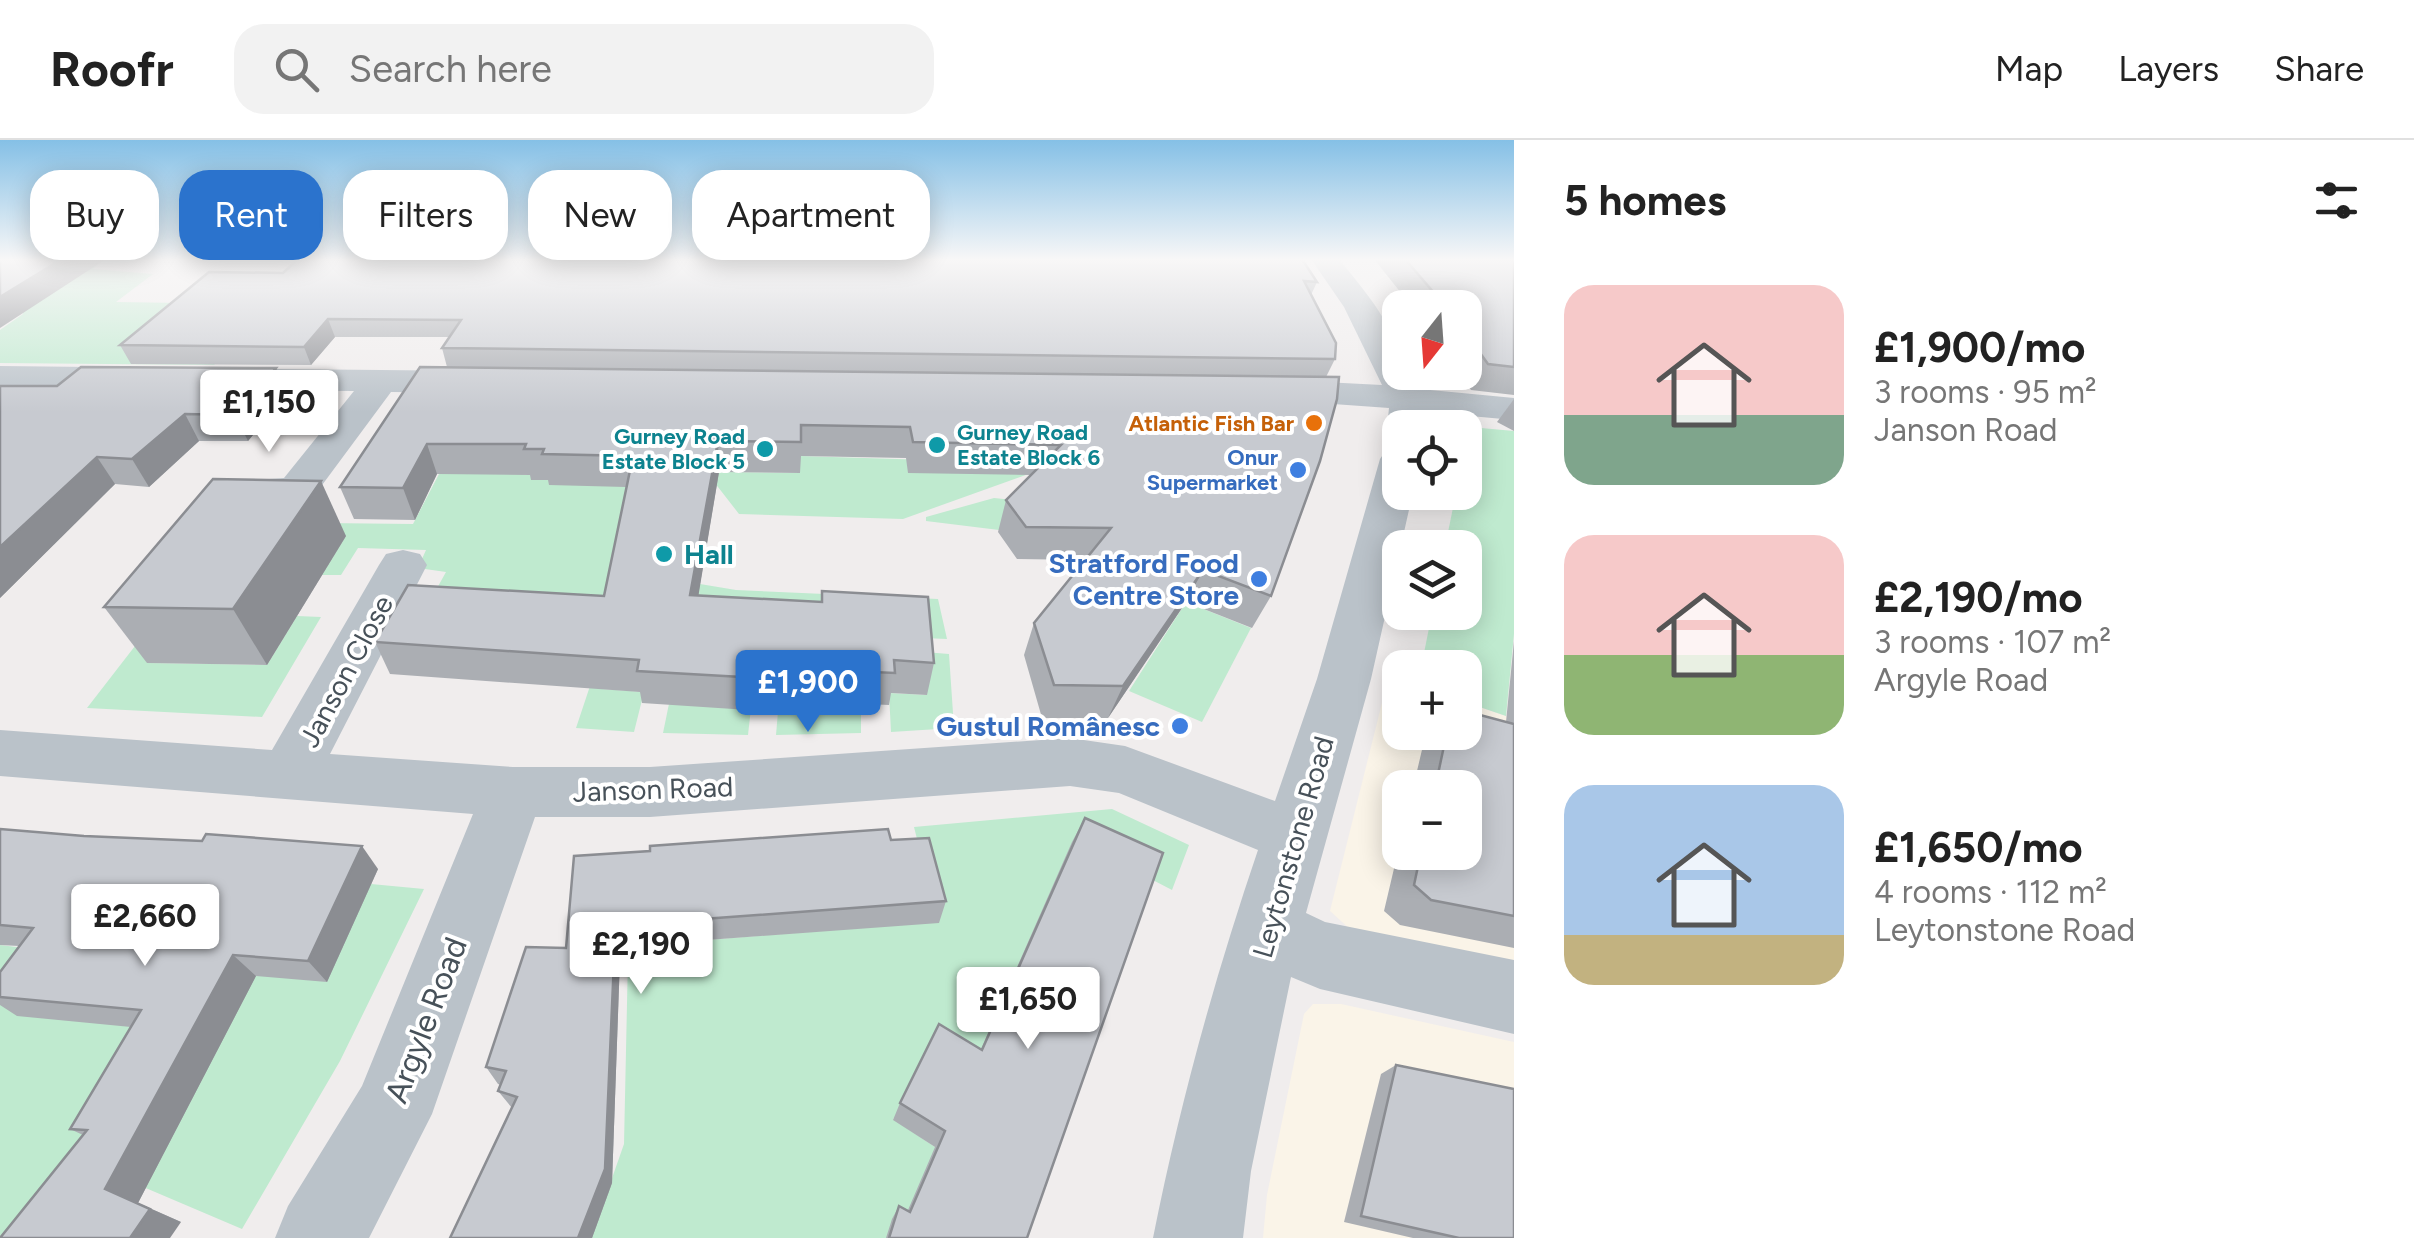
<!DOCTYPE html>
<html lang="en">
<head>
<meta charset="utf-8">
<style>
	body { margin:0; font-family:Figtree,sans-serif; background:#f2f2f2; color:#222; height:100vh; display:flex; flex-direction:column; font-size:38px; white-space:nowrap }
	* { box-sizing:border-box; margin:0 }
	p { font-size:32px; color:#767676 }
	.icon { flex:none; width:55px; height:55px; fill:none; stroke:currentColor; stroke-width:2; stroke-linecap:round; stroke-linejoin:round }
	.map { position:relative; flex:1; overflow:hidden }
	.side { display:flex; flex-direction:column; background:#fff; width:900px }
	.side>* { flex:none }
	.banner { position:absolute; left:30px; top:30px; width:950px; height:90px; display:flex; gap:20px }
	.needle { width:65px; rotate:197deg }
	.buttons { position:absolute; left:1382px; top:150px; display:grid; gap:20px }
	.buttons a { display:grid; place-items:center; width:100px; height:100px; border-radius:20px; background:#fff; box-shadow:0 5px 25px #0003; font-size:50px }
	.price { position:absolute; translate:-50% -85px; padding:0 22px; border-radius:10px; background:#fff; color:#222; font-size:32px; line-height:65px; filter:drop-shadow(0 2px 5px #0008) }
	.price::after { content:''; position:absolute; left:50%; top:60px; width:30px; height:22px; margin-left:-15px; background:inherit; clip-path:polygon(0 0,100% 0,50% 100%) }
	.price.active { background:#2b73cd; color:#fff }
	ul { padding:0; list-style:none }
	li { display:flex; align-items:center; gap:30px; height:250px; padding:0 50px }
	li span { display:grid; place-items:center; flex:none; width:280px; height:200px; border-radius:30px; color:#555 }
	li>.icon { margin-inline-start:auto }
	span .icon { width:120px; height:120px; fill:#fffc; stroke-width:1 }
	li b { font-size:42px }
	h2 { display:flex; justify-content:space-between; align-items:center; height:120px; padding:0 50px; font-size:42px }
	.tag { padding:0 35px; border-radius:30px; background:#fff; box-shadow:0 5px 25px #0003; font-size:35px; line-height:90px }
	.tag.active { background:#2b73cd; color:#fff }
	header { display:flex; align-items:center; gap:60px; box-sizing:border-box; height:140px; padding:0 50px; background:#fff; border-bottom:2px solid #e0e0e0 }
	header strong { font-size:48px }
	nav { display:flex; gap:55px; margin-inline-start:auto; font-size:35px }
	.search { width:700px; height:90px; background:#f2f2f2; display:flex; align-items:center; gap:25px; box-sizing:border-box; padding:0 35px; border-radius:30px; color:#767676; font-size:38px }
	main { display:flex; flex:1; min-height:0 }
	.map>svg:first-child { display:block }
	.commercial { fill:#faf4e8; fill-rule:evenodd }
	.green { fill:#bfeacf }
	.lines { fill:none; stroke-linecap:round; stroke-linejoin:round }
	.minor { fill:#bac2c9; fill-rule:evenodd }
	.wall { fill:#abaeb3 }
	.shaded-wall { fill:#8b8d92 }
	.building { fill:#c7cad0; stroke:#8b8d92; stroke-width:2.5 }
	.food-dot { fill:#e8710a; stroke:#fff; stroke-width:4 }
	.culture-dot { fill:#0f9aa8; stroke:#fff; stroke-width:4 }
	.shop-dot { fill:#3f7fe0; stroke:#fff; stroke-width:4 }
	.labels { text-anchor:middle; stroke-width:8; stroke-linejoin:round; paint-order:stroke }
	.far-food-label { font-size:22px; font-weight:bold; fill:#c56008; stroke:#fff; text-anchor:end }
	.far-culture-label { font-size:22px; font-weight:bold; fill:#0d838f; stroke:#fff; text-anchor:start }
	.far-shop-label { font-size:22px; font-weight:bold; fill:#366cbe; stroke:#fff; text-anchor:end }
	.culture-label { font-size:28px; font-weight:bold; fill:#0d838f; stroke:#fff; text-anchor:start }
	.shop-label { font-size:28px; font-weight:bold; fill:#366cbe; stroke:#fff; text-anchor:end }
	.street-label { font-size:28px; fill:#475159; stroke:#fff }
	.near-street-label { font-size:32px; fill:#475159; stroke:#fff }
</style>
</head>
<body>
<header>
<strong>Roofr</strong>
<div class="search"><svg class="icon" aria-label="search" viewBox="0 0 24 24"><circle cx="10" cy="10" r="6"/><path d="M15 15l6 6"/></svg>Search here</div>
<nav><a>Map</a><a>Layers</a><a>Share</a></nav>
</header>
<main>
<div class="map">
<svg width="1514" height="1098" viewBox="0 0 1514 1098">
	<rect width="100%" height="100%" fill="#f0eded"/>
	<g class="commercial">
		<path d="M1389,535l11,4v53h65v-30l49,17v249l-161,-36 -23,-21zM1400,648h65v64h-65z"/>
		<polygon points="1313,864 1341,864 1514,902 1514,1098 1263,1098 1267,1055 1304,874"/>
	</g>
	<g class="green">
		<polygon points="0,119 106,119 93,129 153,134 116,162 183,163 235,205 214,225 0,223 0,190 23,174"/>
		<polygon points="477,261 524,335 533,335 603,302 700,444 736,450 938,459 947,499 923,498 602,549 644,552 634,592 576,588 590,546 421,477 446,432 418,428 426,410 358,408 341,435 322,435 345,397 148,523 267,525 297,476 321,477 262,577 87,568 231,382 413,384"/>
		<polygon points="1470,287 1514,291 1514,494 1506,576 1465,562 1465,528 1421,528 1432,473 1465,472 1465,408 1445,407 1456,353 1465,352 1465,309"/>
		<polygon points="648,297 723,332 799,333 800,316 1056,324 903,379 739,374 711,338"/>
		<polygon points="994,358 1013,360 999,390 926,381 926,377"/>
		<polygon points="1186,462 1251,488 1202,582 1129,551"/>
		<polygon points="924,512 949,514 954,588 891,592 889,553 927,555"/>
		<polygon points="861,551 861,593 776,595 779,560 820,563"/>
		<polygon points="671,554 752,559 748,595 663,593"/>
		<polygon points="1112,669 1189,705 1172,750 1147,737 972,929 893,979 935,1007 1019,1089 886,1098 591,1098 624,1004 628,817 653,814 653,804 938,782 914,687"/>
		<polygon points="371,744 424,749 340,921 242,1089 101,1029 0,1098 0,805 256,836"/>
	</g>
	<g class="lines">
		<g class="minor">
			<path d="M1311,119h28c26,33 61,70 61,113h11l9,17 94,9v22l-88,-8 -1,16h-25v10l-8,-2 -5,-8 2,-20 -139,-10 -5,-8 5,-8 13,-3 119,6 -38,-78z"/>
			<polygon points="0,226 482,231 495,234 500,242 495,250 482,253 391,252 311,360 296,364 227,360 221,351 227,342 284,338 354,251 0,248"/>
			<path d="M1400,307v45h13l-42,187 -65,234 19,9 189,38v74l-194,-45 -29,-12 -40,194 -8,67h-90c26,-131 62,-262 105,-388l-139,-57 -49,-7 -420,31h-115l-103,297 -63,124h-94l13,-32 74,-120 111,-272 -473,-38v-46l272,20 107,-185 7,-11 17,-4 17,4 7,11 -97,189 183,13h137l420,-29 55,8 150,55 42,-122 63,-220 6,-9z"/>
		</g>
	</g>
	<g class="wall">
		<polygon points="298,119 1317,142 1311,155 1335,219 1326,237 1271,456 1252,488 1186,462 1108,578 1042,578 1024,515 1034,483 1085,420 1017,419 998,392 1006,360 1031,335 908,333 906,318 801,316 800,333 719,332 698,456 934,523 927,555 891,553 889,565 779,560 778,572 642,563 640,552 390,534 375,502 604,456 626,347 549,345 548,340 531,340 530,335 437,334 415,380 354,379 340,347 447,227 442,208 449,197 335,197 311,225 131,224 120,205 283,133"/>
		<polygon points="1374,119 1514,119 1514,255 1471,250 1459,232 1465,232 1465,168 1413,168"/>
		<polygon points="57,246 287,254 248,301 199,301 149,347 115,344 0,458"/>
		<polygon points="1514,259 1514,291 1497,282"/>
		<polygon points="346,396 267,525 147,523 104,467"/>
		<polygon points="1514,501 1514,808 1400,785 1384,771 1400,703 1400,712 1465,712 1465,648 1413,648 1425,597 1429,592 1465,592 1506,582"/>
		<polygon points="1085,678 1027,1098 886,1098 892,1079 899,1066 908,1070 935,1007 893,980 900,963 981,909 1072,702"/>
		<polygon points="0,689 378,729 327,842 256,836 138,1063 181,1082 0,1098 83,995 70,989 131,887 17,876 0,865 0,832 19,806 0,805"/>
		<polygon points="891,700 946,761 939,783 653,804 653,814 620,818 612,1043 592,1098 450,1098 512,968 498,951 501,945 498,944 486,927 566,808"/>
		<polygon points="1396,925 1514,1098 1413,1098 1344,1082 1381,934"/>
	</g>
	<g class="shaded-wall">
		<polygon points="62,119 106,119 0,188 0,157"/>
		<polygon points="328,179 335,197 311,225 304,207"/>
		<polygon points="276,228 287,254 248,301 235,275"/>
		<polygon points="185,274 199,301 149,347 132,319"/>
		<polygon points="718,301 719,332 693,488 690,455"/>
		<polygon points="427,304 437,334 415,380 403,348"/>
		<polygon points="97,317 115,344 0,458 0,407"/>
		<polygon points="321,341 346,396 267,525 233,469"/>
		<polygon points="1203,430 1186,462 1108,578 1123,546"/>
		<polygon points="362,706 378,729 327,842 308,821"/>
		<polygon points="649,783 653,804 653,814 649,793"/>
		<polygon points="615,797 620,818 612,1043 592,1098 578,1098"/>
		<polygon points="233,815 256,836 138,1063 181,1082 170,1098 130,1098 105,1049"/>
	</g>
	<g class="building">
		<polygon points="0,119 62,119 0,157"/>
		<polygon points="298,119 1302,119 1317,142 1304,141 1336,203 1335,219 442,208 461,180 328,179 304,207 120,205 209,132 283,133"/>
		<polygon points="1405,119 1514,119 1514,227 1488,224 1465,192 1465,168 1447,168"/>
		<polygon points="81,227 276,228 235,275 185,274 132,319 97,317 0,407 0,246 57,246"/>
		<polygon points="420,227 1339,237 1337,259 1320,321 1271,456 1203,430 1123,546 1054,545 1034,483 1111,388 1026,387 1006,360 1061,305 913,302 910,287 801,285 801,302 718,301 690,455 822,462 822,451 928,457 934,523 894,520 895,533 780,528 779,539 637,531 639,520 375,502 408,445 604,456 633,316 542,314 544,309 524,309 526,304 427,304 403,348 340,347"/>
		<polygon points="213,339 321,341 233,469 104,467"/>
		<polygon points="1465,571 1514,584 1514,776 1431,760 1414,745 1421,712 1465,712 1465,648 1435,648 1447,592 1465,592"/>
		<polygon points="1085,678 1163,713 1027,1098 889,1098 899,1066 910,1072 945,991 900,963 939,884 982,910"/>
		<polygon points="0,689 84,696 202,701 206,694 362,706 308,821 233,815 105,1049 150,1069 130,1098 0,1098 87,990 70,989 141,870 0,857 0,832 33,788 0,785"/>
		<polygon points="888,689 891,700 929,698 946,761 649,783 649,793 615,797 605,1029 578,1098 450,1098 517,957 498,951 506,931 486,927 526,807 566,808 574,716 650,711 650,706"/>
		<polygon points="1396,925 1514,949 1514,1098 1459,1098 1361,1076"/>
	</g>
	<linearGradient id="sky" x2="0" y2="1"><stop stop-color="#85c0e6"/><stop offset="0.44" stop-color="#f8f7f7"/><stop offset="1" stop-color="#f8f7f7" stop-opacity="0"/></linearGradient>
	<rect width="1514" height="272" fill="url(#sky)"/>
	<circle class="food-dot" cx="1314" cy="283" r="10"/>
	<g class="culture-dot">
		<circle cx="937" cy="305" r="10"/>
		<circle cx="765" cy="309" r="10"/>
		<circle cx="664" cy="414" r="10"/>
	</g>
	<g class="shop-dot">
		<circle cx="1298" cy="330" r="10"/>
		<circle cx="1259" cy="439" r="10"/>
		<circle cx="1180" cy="586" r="10"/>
	</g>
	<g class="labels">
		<g class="far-food-label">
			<text x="1294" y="291">Atlantic Fish Bar</text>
		</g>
		<g class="far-culture-label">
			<text x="957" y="300">Gurney Road<tspan x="957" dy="25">Estate Block 6</tspan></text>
			<text x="745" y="304" text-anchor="end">Gurney Road<tspan x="745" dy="25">Estate Block 5</tspan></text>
		</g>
		<g class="far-shop-label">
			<text x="1278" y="325">Onur<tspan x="1278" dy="25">Supermarket</tspan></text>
		</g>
		<g class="culture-label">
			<text x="684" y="424">Hall</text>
		</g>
		<g class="shop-label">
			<text x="1239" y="433">Stratford Food<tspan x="1239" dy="32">Centre Store</tspan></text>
			<text x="1160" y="596">Gustul Românesc</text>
		</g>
		<g class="street-label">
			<text transform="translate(346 531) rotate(-62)" y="10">Janson Close</text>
			<text transform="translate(653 649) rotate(-2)" y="10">Janson Road</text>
			<text transform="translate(1293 707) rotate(-74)" y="10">Leytonstone Road</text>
		</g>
		<g class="near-street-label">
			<text transform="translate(426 880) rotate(-69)" y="11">Argyle Road</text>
		</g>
	</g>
</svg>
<div class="buttons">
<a><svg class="needle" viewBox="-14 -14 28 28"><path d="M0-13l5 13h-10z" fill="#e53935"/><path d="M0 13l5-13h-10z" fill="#767676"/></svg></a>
<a><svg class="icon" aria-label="locate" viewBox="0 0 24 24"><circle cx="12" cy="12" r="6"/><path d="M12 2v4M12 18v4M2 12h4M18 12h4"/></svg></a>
<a><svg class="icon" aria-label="layers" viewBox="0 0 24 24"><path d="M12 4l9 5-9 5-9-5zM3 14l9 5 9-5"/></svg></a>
<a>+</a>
<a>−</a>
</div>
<b class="price" style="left:269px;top:315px">£1,150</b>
<b class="price active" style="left:808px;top:595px">£1,900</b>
<b class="price" style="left:145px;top:829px">£2,660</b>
<b class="price" style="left:641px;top:857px">£2,190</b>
<b class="price" style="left:1028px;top:912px">£1,650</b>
<div class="banner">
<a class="tag">Buy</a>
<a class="tag active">Rent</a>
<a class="tag">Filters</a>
<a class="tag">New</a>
<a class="tag">Apartment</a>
</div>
</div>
<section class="side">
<h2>5 homes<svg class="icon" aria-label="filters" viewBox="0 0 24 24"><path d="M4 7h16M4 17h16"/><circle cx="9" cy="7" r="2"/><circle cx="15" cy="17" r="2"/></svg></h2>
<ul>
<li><span style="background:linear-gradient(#f6c9c9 65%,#7fa58c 0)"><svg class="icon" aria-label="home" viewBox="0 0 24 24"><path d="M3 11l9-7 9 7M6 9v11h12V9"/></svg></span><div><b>£1,900/mo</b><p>3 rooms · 95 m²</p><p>Janson Road</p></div></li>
<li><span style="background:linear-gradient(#f6c9c9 60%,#8fb573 0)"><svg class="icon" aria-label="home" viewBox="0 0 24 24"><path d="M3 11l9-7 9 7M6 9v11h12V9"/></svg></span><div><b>£2,190/mo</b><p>3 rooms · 107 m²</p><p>Argyle Road</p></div></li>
<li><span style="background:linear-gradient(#a9c7e8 75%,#c2b280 0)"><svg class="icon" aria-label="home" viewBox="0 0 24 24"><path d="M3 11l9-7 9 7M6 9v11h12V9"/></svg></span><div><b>£1,650/mo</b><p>4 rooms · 112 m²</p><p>Leytonstone Road</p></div></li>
</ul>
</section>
</main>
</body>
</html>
